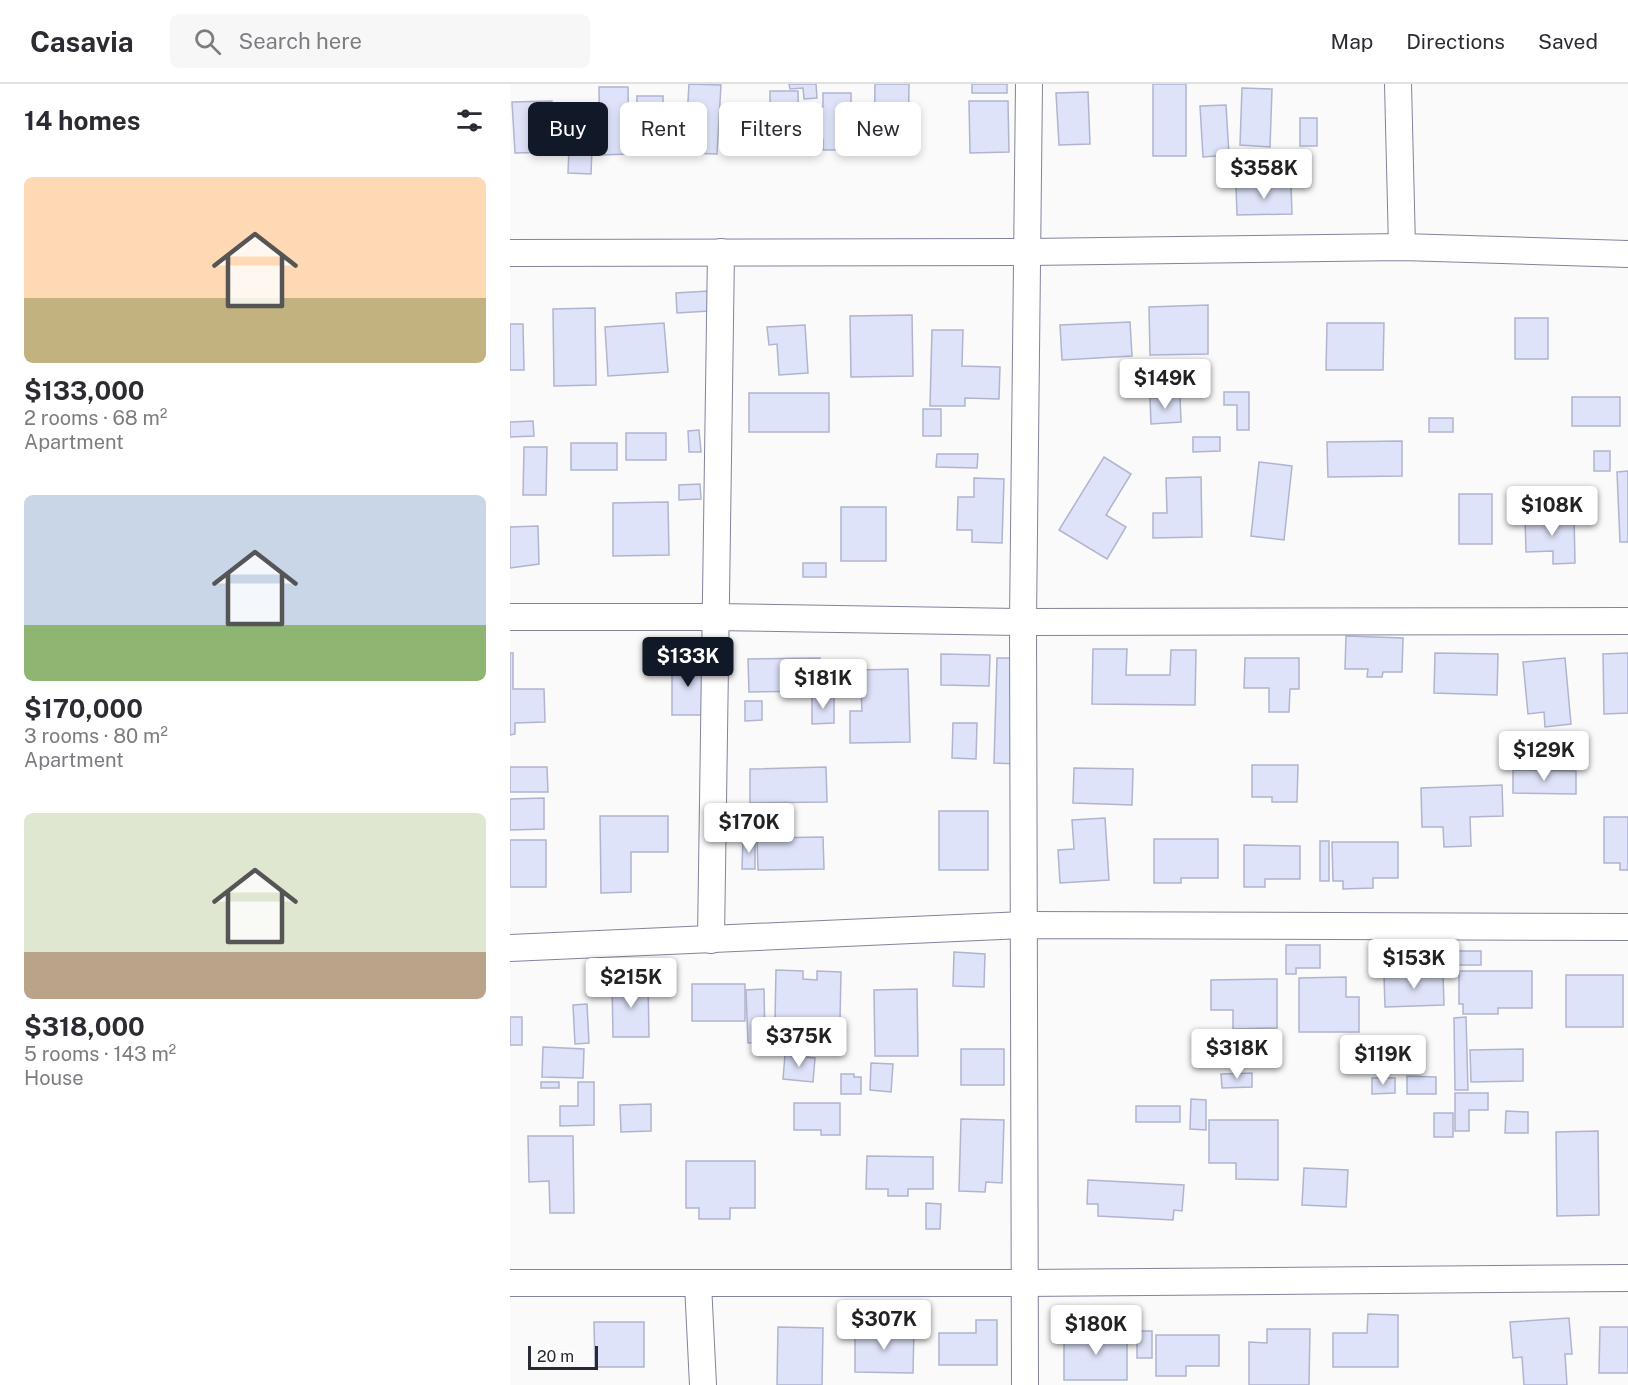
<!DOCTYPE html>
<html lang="en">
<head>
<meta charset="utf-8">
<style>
	body { margin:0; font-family:"Public Sans",sans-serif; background:#f7f7f7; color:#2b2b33; height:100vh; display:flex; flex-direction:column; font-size:22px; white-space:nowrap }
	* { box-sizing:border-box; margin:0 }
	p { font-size:20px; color:#7c7c81 }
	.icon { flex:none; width:33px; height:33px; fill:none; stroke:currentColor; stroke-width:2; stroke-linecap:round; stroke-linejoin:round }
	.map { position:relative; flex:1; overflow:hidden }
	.sheet { display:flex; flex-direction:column; background:#fff; width:510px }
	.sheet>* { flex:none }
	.top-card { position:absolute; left:18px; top:18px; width:570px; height:54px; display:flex; gap:12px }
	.scale { position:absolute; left:18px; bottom:15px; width:70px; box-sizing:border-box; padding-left:6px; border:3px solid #282a34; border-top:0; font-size:16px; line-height:21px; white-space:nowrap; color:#282a34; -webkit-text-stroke:4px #fff; paint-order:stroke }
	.price { position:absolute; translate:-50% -51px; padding:0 14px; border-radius:6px; background:#fff; color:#222; font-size:20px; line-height:39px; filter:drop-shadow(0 2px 3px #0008) }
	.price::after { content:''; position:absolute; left:50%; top:36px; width:18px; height:14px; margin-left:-9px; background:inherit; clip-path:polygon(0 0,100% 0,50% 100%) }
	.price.active { background:#111827; color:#fff }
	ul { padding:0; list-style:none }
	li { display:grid; align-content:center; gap:12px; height:318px; padding:0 24px }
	li span { display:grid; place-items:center; height:186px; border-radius:9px; color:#555 }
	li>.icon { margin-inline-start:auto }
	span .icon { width:108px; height:108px; fill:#fffc; stroke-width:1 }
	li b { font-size:26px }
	h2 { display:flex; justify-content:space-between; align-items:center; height:72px; padding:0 24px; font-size:26px }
	.chip { padding:0 21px; border-radius:9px; background:#fff; box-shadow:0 3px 9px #0003; font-size:21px; line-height:54px }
	.chip.active { background:#111827; color:#fff }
	header { display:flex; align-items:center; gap:36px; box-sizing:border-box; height:84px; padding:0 30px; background:#fff; border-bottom:2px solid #e1e1e2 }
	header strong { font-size:28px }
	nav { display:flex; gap:33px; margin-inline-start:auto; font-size:21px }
	.search { width:420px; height:54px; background:#f7f7f7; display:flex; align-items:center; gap:15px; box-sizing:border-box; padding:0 21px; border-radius:9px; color:#7c7c81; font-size:22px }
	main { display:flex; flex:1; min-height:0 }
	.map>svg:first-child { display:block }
	.building { fill:#dfe3f9; stroke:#b0b4ce; stroke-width:1.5 }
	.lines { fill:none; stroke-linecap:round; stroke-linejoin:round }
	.street-casing { stroke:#80849c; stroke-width:28 }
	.street { stroke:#fff; stroke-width:26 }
</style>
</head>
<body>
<header>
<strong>Casavia</strong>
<div class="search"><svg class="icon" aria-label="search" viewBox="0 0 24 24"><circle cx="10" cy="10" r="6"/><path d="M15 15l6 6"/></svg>Search here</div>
<nav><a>Map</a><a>Directions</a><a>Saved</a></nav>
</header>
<main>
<section class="sheet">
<h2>14 homes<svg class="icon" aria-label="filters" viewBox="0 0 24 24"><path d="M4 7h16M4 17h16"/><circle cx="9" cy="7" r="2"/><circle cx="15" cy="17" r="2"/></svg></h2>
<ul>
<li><span style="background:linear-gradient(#ffd9b3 65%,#c2b280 0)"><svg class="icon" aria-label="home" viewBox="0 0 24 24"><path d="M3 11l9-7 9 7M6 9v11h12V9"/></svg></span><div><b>$133,000</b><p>2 rooms · 68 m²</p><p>Apartment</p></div></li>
<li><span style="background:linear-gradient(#c9d6e8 70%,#8fb573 0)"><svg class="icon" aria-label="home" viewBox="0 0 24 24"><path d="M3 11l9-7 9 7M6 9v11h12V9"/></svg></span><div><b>$170,000</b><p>3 rooms · 80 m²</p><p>Apartment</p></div></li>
<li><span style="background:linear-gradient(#dfe7d0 75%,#b9a48a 0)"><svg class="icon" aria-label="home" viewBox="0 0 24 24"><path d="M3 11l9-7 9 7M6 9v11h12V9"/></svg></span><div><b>$318,000</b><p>5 rooms · 143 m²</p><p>House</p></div></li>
</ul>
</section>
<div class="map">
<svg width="1118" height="1301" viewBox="0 0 1118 1301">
	<rect width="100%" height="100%" fill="#fafafa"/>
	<g class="building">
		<polygon points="179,0 211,1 207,70 175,69"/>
		<polygon points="279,0 306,0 307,14 294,15 293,4 280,5"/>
		<polygon points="365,0 399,0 398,69 364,69"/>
		<rect x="462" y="0" width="35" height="9"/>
		<rect x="643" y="0" width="33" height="72"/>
		<polygon points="89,3 118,3 119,70 90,71"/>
		<polygon points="732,4 762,5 760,63 730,61"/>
		<polygon points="260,7 288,7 289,66 261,66 261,49 254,49 254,37 260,37"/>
		<polygon points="578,8 580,60 549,61 546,9"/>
		<polygon points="313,9 341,9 341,66 313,66 313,56 306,56 306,23 313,23"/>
		<polygon points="127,12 153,12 153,66 126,65"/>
		<polygon points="42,17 43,68 5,69 2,18"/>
		<polygon points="459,17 498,17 499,68 460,69"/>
		<polygon points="716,21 719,71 693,73 690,22"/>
		<rect x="790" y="34" width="17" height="28"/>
		<polygon points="59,64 82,65 81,90 58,89"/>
		<polygon points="759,67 759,77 731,77 731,68"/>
		<polygon points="781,101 782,130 727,131 726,102"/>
		<polygon points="198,207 199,227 167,229 166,209"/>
		<polygon points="698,221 698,270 640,271 639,223"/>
		<polygon points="85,224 86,301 44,302 43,225"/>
		<polygon points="402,231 403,292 341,293 340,232"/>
		<rect x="1005" y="234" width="33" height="41"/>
		<polygon points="620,238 622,272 552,276 550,241"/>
		<polygon points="154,239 158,288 98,292 95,243"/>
		<polygon points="817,239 874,239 873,286 816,286"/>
		<polygon points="0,240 13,240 14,286 0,286"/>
		<polygon points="295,241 298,289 269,291 267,260 259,261 257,243"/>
		<polygon points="422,246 453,246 452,282 490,283 489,315 455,314 455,322 420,322"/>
		<rect x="672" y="297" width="13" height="12"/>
		<polygon points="714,308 739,308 739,346 727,346 727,321 714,321"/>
		<rect x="239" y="309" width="80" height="39"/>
		<polygon points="670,313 671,338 641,340 640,314"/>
		<rect x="1062" y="313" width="48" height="29"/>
		<rect x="413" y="325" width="18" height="27"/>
		<rect x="919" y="334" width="24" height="14"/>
		<polygon points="23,337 24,352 0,353 0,338"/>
		<polygon points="189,346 191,368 179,368 178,347"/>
		<rect x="116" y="349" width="40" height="27"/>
		<polygon points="683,353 710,353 710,367 683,368"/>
		<polygon points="892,357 892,392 818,393 817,358"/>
		<rect x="61" y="359" width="46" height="27"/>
		<polygon points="14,363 37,363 36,411 13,411"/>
		<rect x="1084" y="367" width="16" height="20"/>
		<polygon points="427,370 468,370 467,384 426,383"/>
		<polygon points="594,373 621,390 596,431 616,443 597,475 549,446"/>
		<polygon points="749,378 782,382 774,456 741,452"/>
		<polygon points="1118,387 1118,458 1110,458 1107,388"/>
		<polygon points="691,393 692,453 643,454 643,429 657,429 656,394"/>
		<polygon points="464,394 494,395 492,459 462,458 462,446 447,446 448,413 464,413"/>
		<polygon points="190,400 191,415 169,416 169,401"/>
		<rect x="949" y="410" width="33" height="50"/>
		<polygon points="158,418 159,471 103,472 103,419"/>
		<rect x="331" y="423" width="45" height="54"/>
		<polygon points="1064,431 1065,479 1043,480 1043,467 1016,468 1015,432"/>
		<polygon points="28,442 29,480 0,484 0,443"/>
		<rect x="293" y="479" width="23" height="14"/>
		<polygon points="836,552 893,554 892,588 873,588 872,593 857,593 858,585 835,585"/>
		<polygon points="583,565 617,565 616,591 660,591 661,566 686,566 685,621 582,620"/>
		<polygon points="0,569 3,569 3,605 34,605 35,638 5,639 5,650 0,651"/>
		<polygon points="925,569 988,570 987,611 924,609"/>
		<polygon points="1118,569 1118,629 1094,630 1093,570"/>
		<polygon points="431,570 480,571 479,602 431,601"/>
		<polygon points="310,574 311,607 239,608 238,575"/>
		<polygon points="487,574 509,574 507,680 484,679"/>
		<polygon points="735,574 789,574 789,605 780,605 779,628 759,628 759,604 734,604"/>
		<polygon points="1055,574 1061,640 1035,643 1034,628 1018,630 1013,578"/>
		<polygon points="194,577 194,631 162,631 162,578"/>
		<polygon points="398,585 400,658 340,659 340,627 352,627 351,606 347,606 346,586"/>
		<polygon points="324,612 324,639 302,640 302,613"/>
		<polygon points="235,617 252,617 252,636 235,637"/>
		<polygon points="443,639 467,639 466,675 442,674"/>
		<polygon points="1059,651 1061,676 1005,678 1004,653"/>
		<polygon points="742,681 788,681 787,718 762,718 762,713 742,713"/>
		<polygon points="0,683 37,683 38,708 0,708"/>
		<polygon points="316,683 317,718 240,719 240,685"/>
		<polygon points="564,684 623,685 622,721 563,719"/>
		<polygon points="1003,686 1066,687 1066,710 1003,709"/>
		<polygon points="992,701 993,732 960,733 961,762 934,763 933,743 912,743 911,704"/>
		<polygon points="34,714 34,745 0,746 0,715"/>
		<rect x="429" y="727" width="49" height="59"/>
		<polygon points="90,732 158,732 158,768 121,768 121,808 91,809"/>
		<polygon points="1094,733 1118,733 1118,786 1110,786 1110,779 1094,779"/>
		<polygon points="595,734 599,796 550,799 548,766 564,765 562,736"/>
		<polygon points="313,753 314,785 248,786 247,754"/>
		<polygon points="233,754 245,754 245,785 232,785"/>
		<polygon points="644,755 708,755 708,794 671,794 671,799 644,799"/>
		<rect x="0" y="756" width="36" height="47"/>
		<rect x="810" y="757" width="9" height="40"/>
		<polygon points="822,758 888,758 888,794 863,794 863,804 833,805 833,797 823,797"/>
		<polygon points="734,761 790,762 790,795 755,795 755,803 734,803"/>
		<polygon points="776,861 810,861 810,884 786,884 786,890 776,890"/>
		<rect x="945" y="867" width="26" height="14"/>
		<polygon points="444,868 475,870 474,903 443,902"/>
		<polygon points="266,886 293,887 293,895 307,896 307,887 331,888 330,936 265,935"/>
		<polygon points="949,887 1022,887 1022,924 988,924 988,930 953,930 953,920 949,920"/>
		<polygon points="933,889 934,921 875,923 874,891"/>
		<rect x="1056" y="891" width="57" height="52"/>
		<polygon points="836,893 836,913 849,913 849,948 789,948 789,894"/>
		<polygon points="767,895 767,944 723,945 723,926 701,926 701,896"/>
		<polygon points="102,897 138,897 139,953 103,953"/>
		<rect x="182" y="900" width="53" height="37"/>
		<polygon points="254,905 255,958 238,959 236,906"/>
		<polygon points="407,905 408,972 365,972 364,906"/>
		<polygon points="77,920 79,959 65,960 63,921"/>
		<rect x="0" y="933" width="12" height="28"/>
		<polygon points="956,933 958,1006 945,1006 944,934"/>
		<rect x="273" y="939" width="24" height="20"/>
		<polygon points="33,963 74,965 73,994 32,993"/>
		<rect x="451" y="965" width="43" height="36"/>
		<polygon points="1013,965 1013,997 961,998 960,966"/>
		<polygon points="275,971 305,974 303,998 273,995"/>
		<polygon points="361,979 383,980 381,1008 360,1006"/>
		<polygon points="742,989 742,1003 712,1004 711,990"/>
		<polygon points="331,990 344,990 344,993 351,993 351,1010 331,1010"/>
		<polygon points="897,992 926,993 926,1010 897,1010"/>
		<polygon points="862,994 885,994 885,1009 862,1010"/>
		<rect x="31" y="998" width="18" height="6"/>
		<polygon points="68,998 84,998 84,1041 50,1042 50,1022 68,1022"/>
		<polygon points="945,1009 978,1009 978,1026 959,1026 959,1047 945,1047"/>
		<polygon points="681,1015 696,1016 696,1046 680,1045"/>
		<polygon points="284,1019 330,1019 330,1051 311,1051 311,1046 284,1046"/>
		<polygon points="141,1020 141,1047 111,1048 110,1021"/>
		<rect x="626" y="1022" width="44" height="16"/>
		<polygon points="996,1027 1018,1028 1018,1049 995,1049"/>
		<rect x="924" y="1029" width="19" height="24"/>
		<polygon points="451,1035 494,1036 492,1099 476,1098 475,1108 449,1107"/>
		<polygon points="699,1036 768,1036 768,1096 726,1095 726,1079 699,1079"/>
		<polygon points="1088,1047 1089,1131 1047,1132 1046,1048"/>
		<polygon points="18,1052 63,1052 64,1129 40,1129 39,1097 19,1098"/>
		<polygon points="357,1072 423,1073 423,1105 398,1105 398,1112 378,1112 378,1105 356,1105"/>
		<polygon points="176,1077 245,1077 245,1124 220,1124 220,1135 189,1135 189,1124 176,1124"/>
		<polygon points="794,1084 838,1086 836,1123 792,1121"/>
		<polygon points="578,1096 674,1101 672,1127 664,1126 663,1136 588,1132 588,1120 577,1120"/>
		<polygon points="416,1119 431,1120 430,1145 416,1145"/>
		<polygon points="858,1230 888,1231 888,1283 823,1283 823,1249 857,1249"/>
		<polygon points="1059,1234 1062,1270 1055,1270 1057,1301 1014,1301 1012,1273 1003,1274 1000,1238"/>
		<polygon points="466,1236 487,1236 487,1281 429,1281 429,1249 466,1249"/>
		<polygon points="84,1238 134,1238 134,1283 85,1283"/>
		<polygon points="268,1243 313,1244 312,1301 267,1301"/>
		<polygon points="1090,1243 1118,1243 1118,1289 1089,1289"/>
		<polygon points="345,1245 404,1245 403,1289 345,1288"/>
		<polygon points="757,1245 800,1245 799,1301 739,1301 739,1258 757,1259"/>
		<rect x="554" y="1247" width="63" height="49"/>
		<rect x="627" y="1247" width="15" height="27"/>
		<polygon points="646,1251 709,1251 709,1282 676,1282 676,1292 646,1292"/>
	</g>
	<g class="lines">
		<g class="street-casing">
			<g id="street">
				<polyline points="888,0 892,163"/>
				<polyline points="0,169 519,168 892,163 1118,170"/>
				<polyline points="0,533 203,533 513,538 1118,537"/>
				<polyline points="201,856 211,168"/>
				<polyline points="0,864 514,841 1118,843"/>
				<polyline points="0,1199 514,1199 1118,1194"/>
				<polyline points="188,1200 193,1301"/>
				<polyline points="515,1301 513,538 519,0"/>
			</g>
		</g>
		<use href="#street" class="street"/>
	</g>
</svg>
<div class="scale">20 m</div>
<b class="price" style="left:754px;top:116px">$358K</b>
<b class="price" style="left:655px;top:326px">$149K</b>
<b class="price" style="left:1042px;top:453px">$108K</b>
<b class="price active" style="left:178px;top:604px">$133K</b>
<b class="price" style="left:313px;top:626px">$181K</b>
<b class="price" style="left:1034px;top:698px">$129K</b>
<b class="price" style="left:239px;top:770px">$170K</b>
<b class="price" style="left:904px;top:906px">$153K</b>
<b class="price" style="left:121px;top:925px">$215K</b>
<b class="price" style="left:289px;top:984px">$375K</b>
<b class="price" style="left:727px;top:996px">$318K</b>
<b class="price" style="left:873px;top:1002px">$119K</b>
<b class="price" style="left:374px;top:1267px">$307K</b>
<b class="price" style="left:586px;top:1272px">$180K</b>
<div class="top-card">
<a class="chip active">Buy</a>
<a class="chip">Rent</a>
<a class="chip">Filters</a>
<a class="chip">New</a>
</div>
</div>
</main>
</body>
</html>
